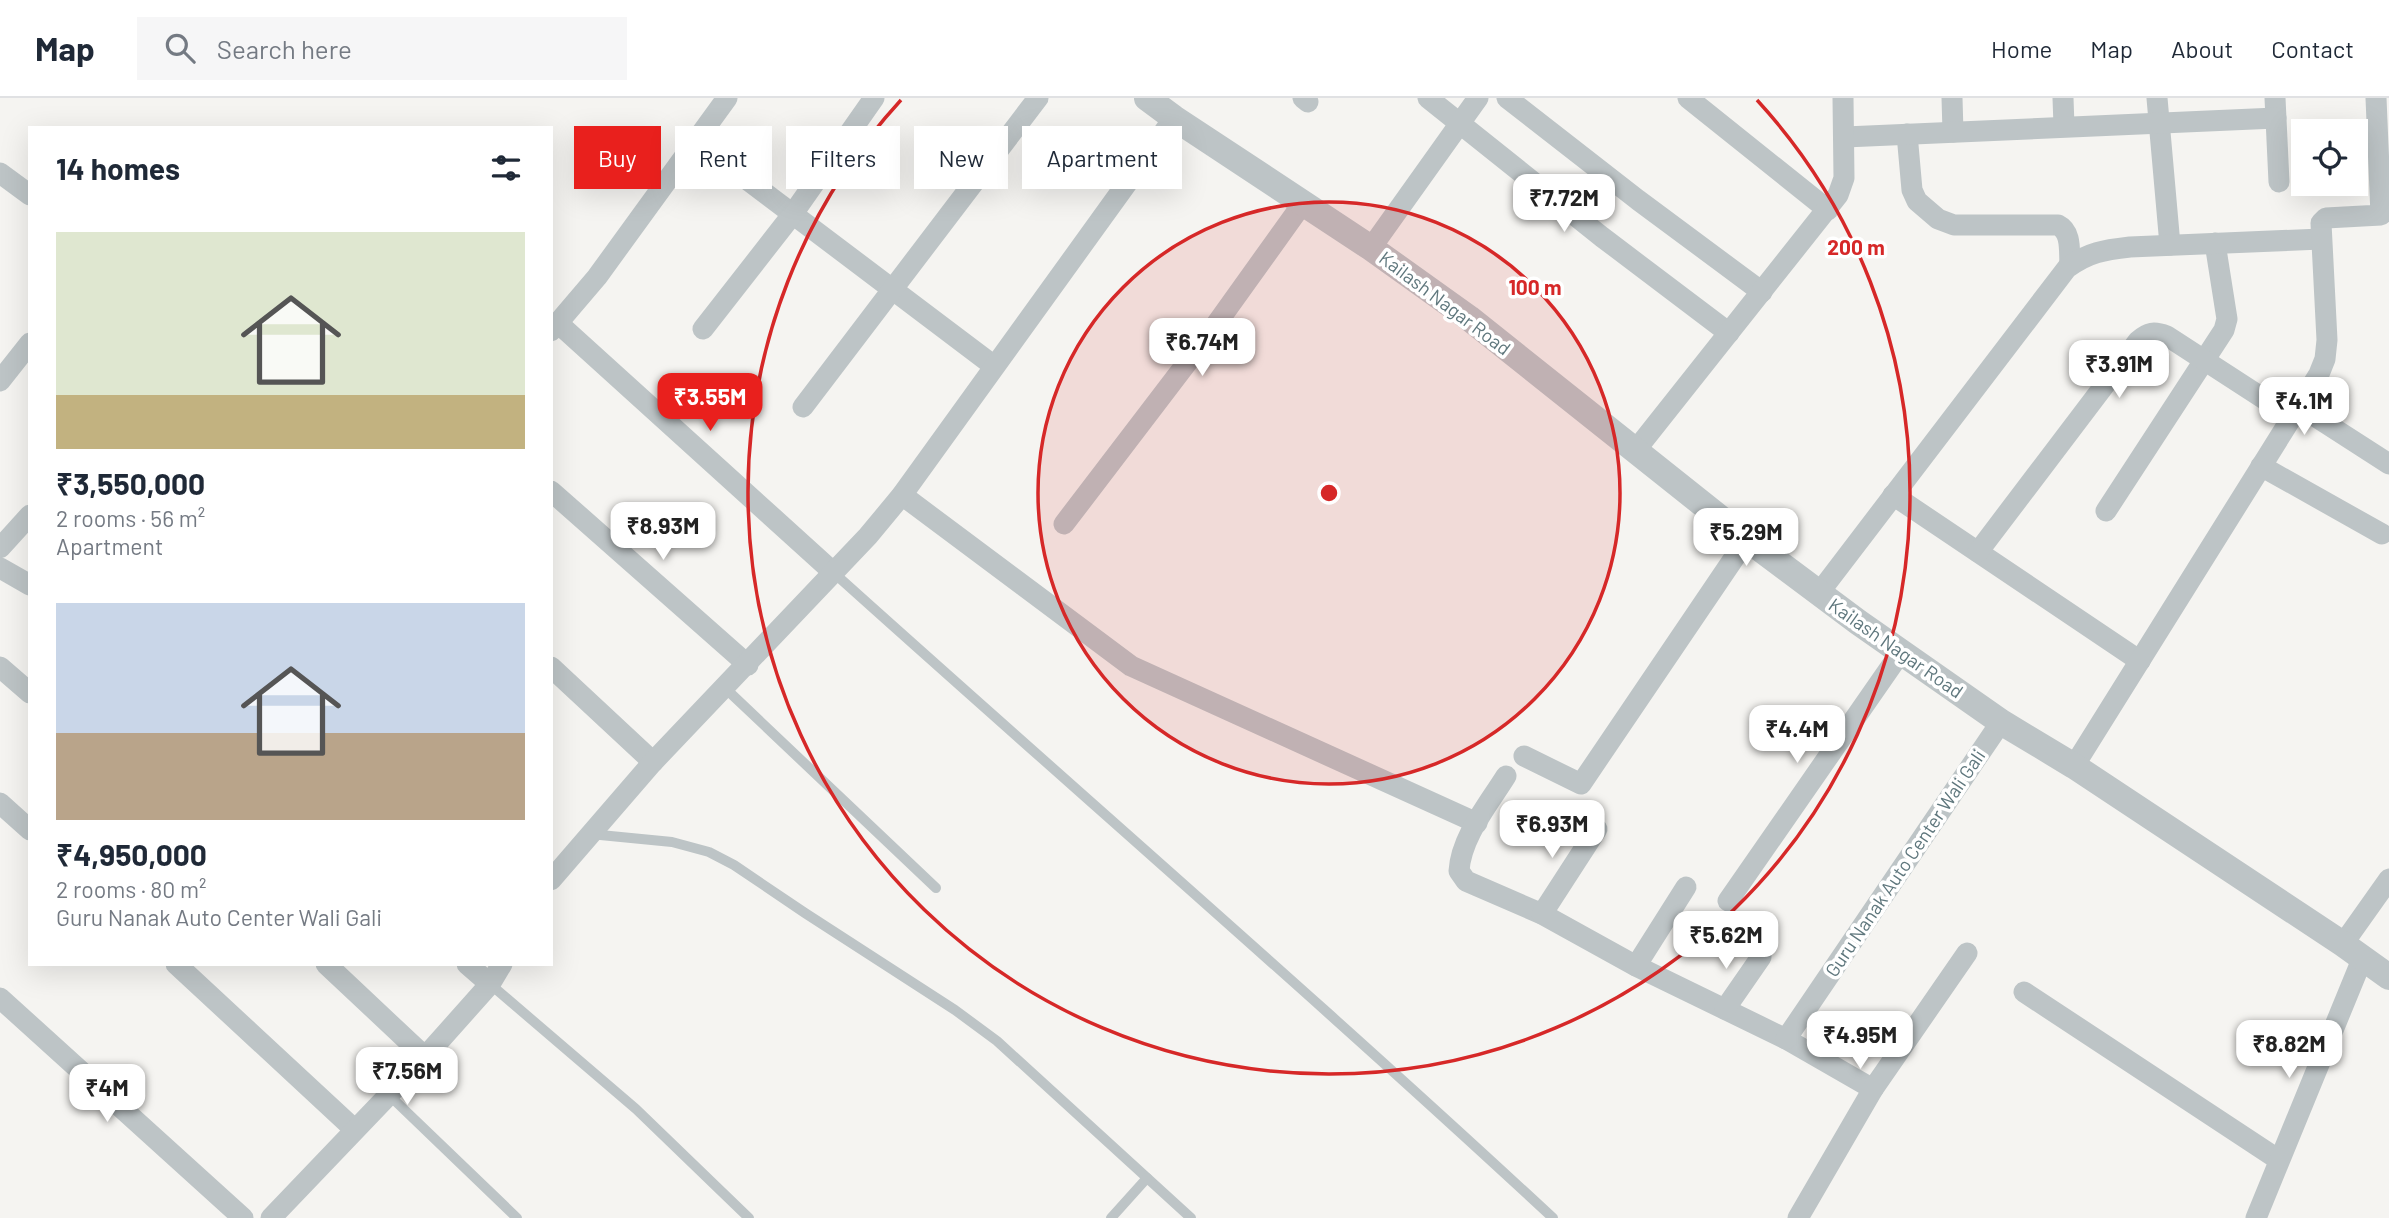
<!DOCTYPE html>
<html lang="en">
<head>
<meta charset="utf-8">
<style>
	body { margin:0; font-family:Barlow,sans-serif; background:#f6f6f7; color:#1f2937; height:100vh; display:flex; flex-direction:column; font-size:26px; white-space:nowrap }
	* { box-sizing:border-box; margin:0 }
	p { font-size:23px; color:#747a83 }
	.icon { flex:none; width:38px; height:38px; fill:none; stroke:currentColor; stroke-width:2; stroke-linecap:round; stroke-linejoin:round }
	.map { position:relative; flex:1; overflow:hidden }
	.panel { position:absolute; left:28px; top:28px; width:525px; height:840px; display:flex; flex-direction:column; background:#fff; border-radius:0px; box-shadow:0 7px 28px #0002 }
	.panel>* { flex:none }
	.hud { position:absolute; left:574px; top:28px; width:665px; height:63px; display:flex; gap:14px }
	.controls { position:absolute; left:2291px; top:21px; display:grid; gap:14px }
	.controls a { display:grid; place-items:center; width:77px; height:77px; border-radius:0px; background:#fff; box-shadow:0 7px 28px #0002; font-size:35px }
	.price { position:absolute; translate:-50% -60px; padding:0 16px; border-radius:14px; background:#fff; color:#222; font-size:23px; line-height:46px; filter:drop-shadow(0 2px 4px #0008) }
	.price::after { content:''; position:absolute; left:50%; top:42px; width:21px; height:16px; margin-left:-10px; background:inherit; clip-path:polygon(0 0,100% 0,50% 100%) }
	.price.current { background:#e9201d; color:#fff }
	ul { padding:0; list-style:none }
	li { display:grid; align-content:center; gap:14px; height:371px; padding:0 28px }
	li span { display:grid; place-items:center; height:217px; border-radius:0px; color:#555 }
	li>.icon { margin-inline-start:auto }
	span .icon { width:126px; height:126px; fill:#fffc; stroke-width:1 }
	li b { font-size:30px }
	h2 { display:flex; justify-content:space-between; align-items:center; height:84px; padding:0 28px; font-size:30px }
	.pill { padding:0 24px; border-radius:0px; background:#fff; box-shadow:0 7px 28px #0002; font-size:24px; line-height:63px }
	.pill.current { background:#e9201d; color:#fff }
	header { display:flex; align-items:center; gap:42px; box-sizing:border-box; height:98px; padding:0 35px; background:#fff; border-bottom:2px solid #e0e1e3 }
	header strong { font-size:33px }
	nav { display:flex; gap:38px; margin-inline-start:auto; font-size:24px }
	.search { width:490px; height:63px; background:#f6f6f7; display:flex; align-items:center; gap:18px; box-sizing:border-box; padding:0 24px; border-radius:0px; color:#747a83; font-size:26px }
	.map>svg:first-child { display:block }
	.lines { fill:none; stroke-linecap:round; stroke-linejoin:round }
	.service { stroke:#bdc4c6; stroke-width:10 }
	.minor { stroke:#bdc4c6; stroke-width:21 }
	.tertiary { stroke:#bdc4c6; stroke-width:26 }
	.ring { fill:none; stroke:#d62828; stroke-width:3.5 }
	.labels { text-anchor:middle; stroke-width:7; stroke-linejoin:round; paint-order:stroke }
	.street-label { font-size:19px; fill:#5f777d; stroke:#fff }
	.centre { fill:#d62828; stroke:#fff; stroke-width:3.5 }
	.ring-label { font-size:21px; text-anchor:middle; font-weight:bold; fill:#d62828; stroke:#fff; stroke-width:7; stroke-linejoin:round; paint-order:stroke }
</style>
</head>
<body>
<header>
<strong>Map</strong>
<div class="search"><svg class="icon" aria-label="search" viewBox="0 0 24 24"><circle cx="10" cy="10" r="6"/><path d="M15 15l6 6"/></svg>Search here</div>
<nav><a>Home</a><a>Map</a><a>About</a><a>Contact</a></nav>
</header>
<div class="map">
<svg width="2389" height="1120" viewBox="0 0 2389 1120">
	<rect width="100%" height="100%" fill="#f5f4f1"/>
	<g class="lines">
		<g class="service">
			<path d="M834,475c239,215 483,426 719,645"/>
			<polyline points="725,590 936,790"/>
			<polyline points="590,736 672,744 709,754 734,767 805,815 955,912 997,943 1191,1120"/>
			<polyline points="490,886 636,1011 749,1120"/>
			<polyline points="389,997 517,1120"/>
			<polyline points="1111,1120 1147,1080"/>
		</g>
		<g class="minor">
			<polyline points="1303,0 1308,4"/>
			<polyline points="1428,0 1602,139 1729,235"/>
			<polyline points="1507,0 1638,102 1762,194"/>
			<polyline points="1688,0 1828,112"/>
			<polyline points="1952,0 1953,34"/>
			<polyline points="2063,0 2064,28"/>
			<polyline points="2157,0 2170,147"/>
			<polyline points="2275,0 2279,84"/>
			<path d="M1907,36l5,56 5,11 21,18 16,6h104c14,7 11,26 12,40"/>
			<polyline points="1845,39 2276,20"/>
			<polyline points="696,43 994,268"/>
			<polyline points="0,75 30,97"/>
			<polyline points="1371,150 1478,0"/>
			<polyline points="559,226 834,475"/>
			<polyline points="703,231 792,117 874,0"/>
			<polyline points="551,233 597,179 727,0"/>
			<polyline points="0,283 30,245"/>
			<polyline points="2299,308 2389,366"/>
			<polyline points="803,309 1038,0"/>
			<polyline points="1635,353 1838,97 1844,80 1843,0"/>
			<polyline points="2261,368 2382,436"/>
			<polyline points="551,393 748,567"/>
			<polyline points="902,397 1131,568 1477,725"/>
			<polyline points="1893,397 2140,563"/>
			<polyline points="2106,413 2224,232 2227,221 2215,145"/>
			<polyline points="1064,426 1212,232 1303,105"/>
			<polyline points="0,450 30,417"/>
			<path d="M1978,454l160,-211c10,-9 16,-10 29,-5l125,81"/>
			<polyline points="0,470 30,487"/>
			<path d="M1819,495l248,-325c22,-16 37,-18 63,-21l191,-8"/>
			<polyline points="0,569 30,595"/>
			<polyline points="551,569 653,664"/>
			<polyline points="1524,658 1581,686 1747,441"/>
			<polyline points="2074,668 2319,276 2325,261 2327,242 2321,125 2326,120 2381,117 2376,0"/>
			<path d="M1506,678c-18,29 -45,61 -47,95l7,10 76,33 94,52 150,73 87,50"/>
			<polyline points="0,705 30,732"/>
			<polyline points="551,782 653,664 868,438 902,397 1174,20"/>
			<polyline points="1728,803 1901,554"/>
			<polyline points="1542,816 1597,731"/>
			<polyline points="2343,846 2389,781"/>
			<polyline points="176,866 354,1031"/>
			<polyline points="326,866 425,959"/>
			<polyline points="467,866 490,886"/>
			<polyline points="1636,868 1686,789"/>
			<polyline points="2024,894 2279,1062"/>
			<polyline points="0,900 243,1120"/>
			<polyline points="1725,911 1761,859"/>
			<polyline points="1786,941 2001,624"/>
			<polyline points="271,1120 425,959 490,886 502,866"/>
			<polyline points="1798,1120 1873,991 1967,855"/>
			<polyline points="2256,1120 2363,859"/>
		</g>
		<polyline class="tertiary" points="1147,0 1174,20 1371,150 1469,220 1739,435 1858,524 2001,624 2074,668 2343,846 2389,879"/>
	</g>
	<circle cx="1329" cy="395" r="291" fill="#d62828" fill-opacity=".12"/>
	<g class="ring">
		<circle cx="1329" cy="395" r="291"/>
		<path d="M1757 2A581 581 0 1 1 901 2"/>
	</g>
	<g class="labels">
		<g class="street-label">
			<text transform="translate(1445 205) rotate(37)" y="7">Kailash Nagar Road</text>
			<text transform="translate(1896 550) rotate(35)" y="7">Kailash Nagar Road</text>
			<text transform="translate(1905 765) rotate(-56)" y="7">Guru Nanak Auto Center Wali Gali</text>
		</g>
	</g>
	<circle cx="1329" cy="395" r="10" class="centre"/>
	<g class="ring-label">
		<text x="1856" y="157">200 m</text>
		<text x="1535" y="197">100 m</text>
	</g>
</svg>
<div class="controls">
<a><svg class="icon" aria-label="locate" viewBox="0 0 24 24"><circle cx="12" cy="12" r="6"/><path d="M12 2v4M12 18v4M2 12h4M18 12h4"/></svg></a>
</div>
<b class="price" style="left:1564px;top:136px">₹7.72M</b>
<b class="price" style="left:1202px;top:280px">₹6.74M</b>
<b class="price" style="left:2119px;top:302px">₹3.91M</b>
<b class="price current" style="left:710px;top:335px">₹3.55M</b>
<b class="price" style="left:2304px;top:339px">₹4.1M</b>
<b class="price" style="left:663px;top:464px">₹8.93M</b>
<b class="price" style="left:1746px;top:470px">₹5.29M</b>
<b class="price" style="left:1797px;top:667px">₹4.4M</b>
<b class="price" style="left:1552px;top:762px">₹6.93M</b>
<b class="price" style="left:1726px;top:873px">₹5.62M</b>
<b class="price" style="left:1860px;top:973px">₹4.95M</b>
<b class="price" style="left:2289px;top:982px">₹8.82M</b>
<b class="price" style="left:407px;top:1009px">₹7.56M</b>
<b class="price" style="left:107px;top:1026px">₹4M</b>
<div class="hud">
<a class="pill current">Buy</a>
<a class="pill">Rent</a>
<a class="pill">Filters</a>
<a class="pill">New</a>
<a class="pill">Apartment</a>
</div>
<section class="panel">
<h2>14 homes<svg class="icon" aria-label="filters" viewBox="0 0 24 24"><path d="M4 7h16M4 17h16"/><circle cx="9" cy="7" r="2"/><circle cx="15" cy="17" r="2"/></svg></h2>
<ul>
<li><span style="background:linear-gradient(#dfe7d0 75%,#c2b280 0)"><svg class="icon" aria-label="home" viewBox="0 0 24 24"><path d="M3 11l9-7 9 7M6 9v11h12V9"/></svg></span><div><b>₹3,550,000</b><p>2 rooms · 56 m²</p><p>Apartment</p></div></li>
<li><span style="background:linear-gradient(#c9d6e8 60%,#b9a48a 0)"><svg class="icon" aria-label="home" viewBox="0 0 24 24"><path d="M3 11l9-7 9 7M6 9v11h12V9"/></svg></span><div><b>₹4,950,000</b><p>2 rooms · 80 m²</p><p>Guru Nanak Auto Center Wali Gali</p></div></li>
</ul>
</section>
</div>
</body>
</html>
